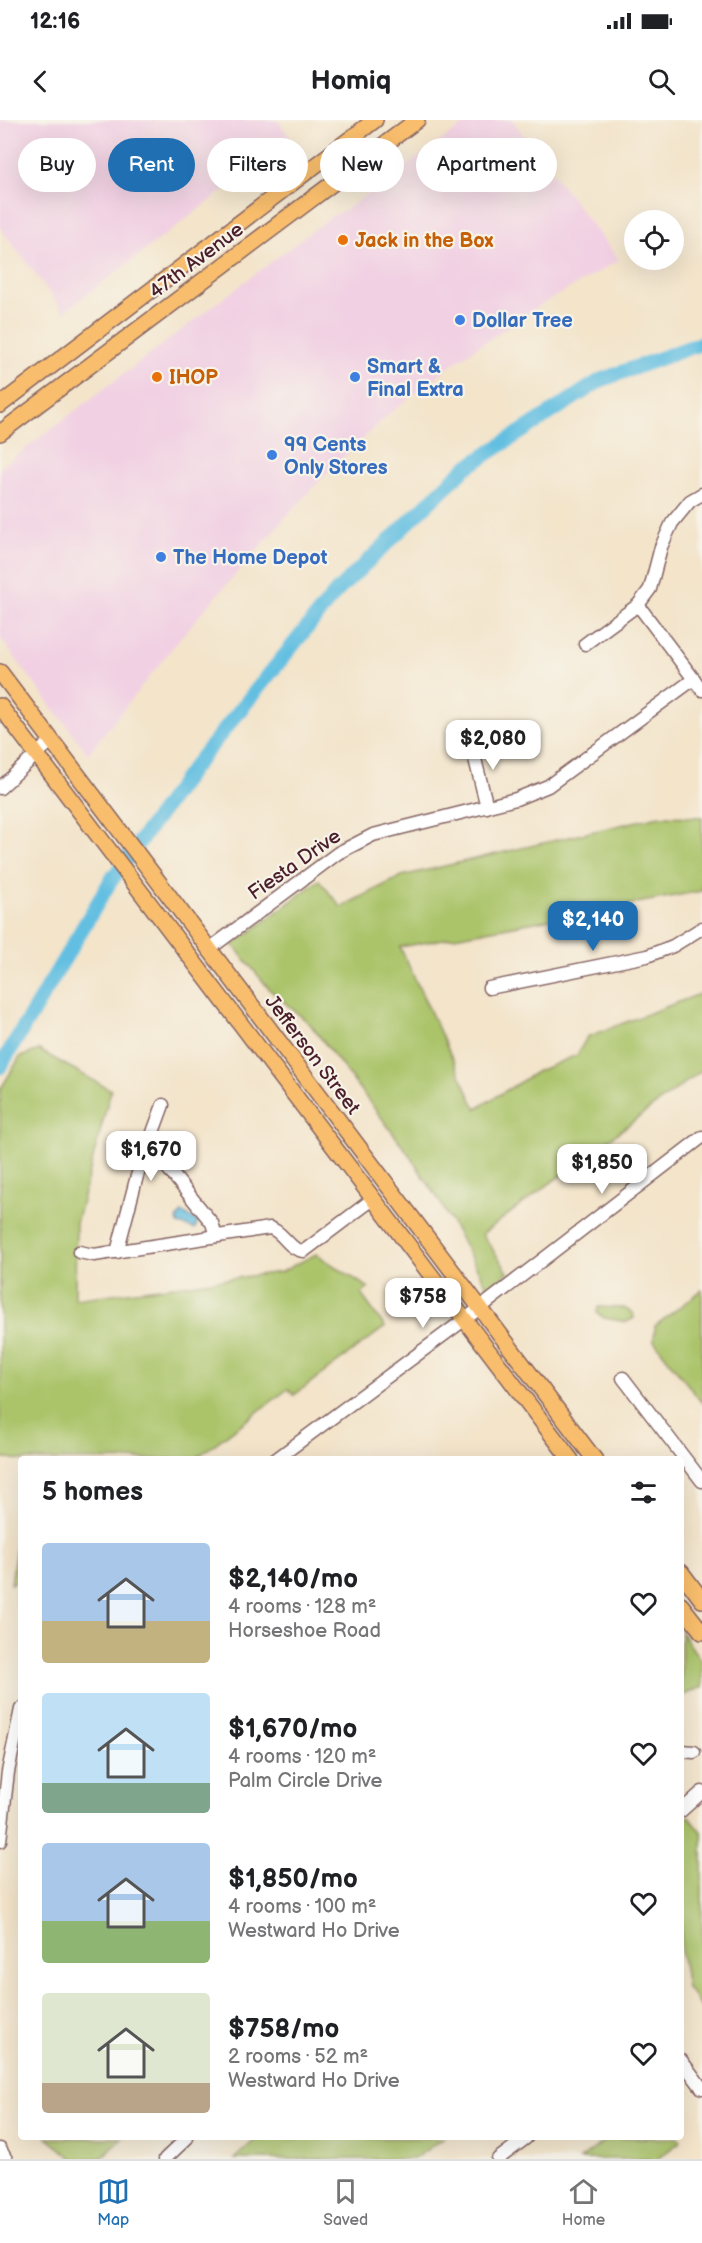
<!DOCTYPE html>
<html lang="en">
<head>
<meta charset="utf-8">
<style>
	body { margin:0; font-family:"Balsamiq Sans",sans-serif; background:#f6f6f6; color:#202124; height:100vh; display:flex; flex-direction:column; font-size:22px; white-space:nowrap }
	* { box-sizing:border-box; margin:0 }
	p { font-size:20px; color:#757577 }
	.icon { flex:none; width:33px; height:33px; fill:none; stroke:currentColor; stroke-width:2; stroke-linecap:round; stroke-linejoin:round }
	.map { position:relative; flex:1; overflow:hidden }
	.side { position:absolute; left:18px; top:1336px; width:666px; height:684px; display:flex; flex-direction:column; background:#fff; border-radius:6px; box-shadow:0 6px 24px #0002 }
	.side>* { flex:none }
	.guide { position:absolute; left:18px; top:18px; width:666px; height:54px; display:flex; gap:12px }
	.controls { position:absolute; left:624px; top:90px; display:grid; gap:12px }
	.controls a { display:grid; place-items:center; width:60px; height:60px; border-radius:50%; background:#fff; box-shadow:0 6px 24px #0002; font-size:30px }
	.price { position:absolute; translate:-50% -51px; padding:0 14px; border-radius:12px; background:#fff; color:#222; font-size:20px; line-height:39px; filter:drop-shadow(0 2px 3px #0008) }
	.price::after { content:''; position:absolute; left:50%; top:36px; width:18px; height:14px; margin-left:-9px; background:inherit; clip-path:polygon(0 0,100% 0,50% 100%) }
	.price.on { background:#1f6fb2; color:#fff }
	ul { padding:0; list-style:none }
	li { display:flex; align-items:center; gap:18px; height:150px; padding:0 24px }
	li span { display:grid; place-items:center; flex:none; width:168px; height:120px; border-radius:6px; color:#555 }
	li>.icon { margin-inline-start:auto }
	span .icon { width:72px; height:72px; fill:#fffc; stroke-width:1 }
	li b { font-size:26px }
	h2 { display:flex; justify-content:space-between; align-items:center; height:72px; padding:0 24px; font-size:26px }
	.pill { padding:0 21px; border-radius:27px; background:#fff; box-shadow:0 6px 24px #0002; font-size:21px; line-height:54px }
	.pill.on { background:#1f6fb2; color:#fff }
	.status { display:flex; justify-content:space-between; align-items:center; height:42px; padding:0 30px; background:#fff; direction:ltr }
	.status svg { height:16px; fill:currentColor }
	header { display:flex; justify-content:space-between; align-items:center; height:78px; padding:0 24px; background:#fff; font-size:27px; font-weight:800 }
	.menu { display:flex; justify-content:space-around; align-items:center; height:84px; border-top:2px solid #e0e0e0; background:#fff; font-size:16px; color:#757577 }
	.menu a { display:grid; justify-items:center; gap:3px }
	.menu .on { color:#1f6fb2 }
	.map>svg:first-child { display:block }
	.built { fill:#f1d0e3 }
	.green { fill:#abc46a; stroke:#7a724a; stroke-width:1.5 }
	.water { fill:#63bfe1; stroke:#566f86; stroke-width:1.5 }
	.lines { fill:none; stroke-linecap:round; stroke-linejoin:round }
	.river { stroke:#63bfe1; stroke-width:15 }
	.minor-casing { stroke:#856463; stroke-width:15 }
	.major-casing { stroke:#856463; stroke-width:18 }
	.minor { stroke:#fff; stroke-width:12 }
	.major { stroke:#f9be6d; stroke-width:15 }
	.food-dot { fill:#e8710a; stroke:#f7f3e8; stroke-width:2 }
	.shop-dot { fill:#3f7fe0; stroke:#f7f3e8; stroke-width:2 }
	.labels { text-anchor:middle; stroke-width:4.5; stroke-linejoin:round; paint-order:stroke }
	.food-label { font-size:20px; font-weight:bold; fill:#c56008; stroke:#f7f3e8; text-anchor:start }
	.street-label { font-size:20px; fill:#4a1f2b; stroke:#f7f3e8 }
	.shop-label { font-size:20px; font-weight:bold; fill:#366cbe; stroke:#f7f3e8; text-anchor:start }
</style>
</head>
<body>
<div class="status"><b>12:16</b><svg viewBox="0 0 49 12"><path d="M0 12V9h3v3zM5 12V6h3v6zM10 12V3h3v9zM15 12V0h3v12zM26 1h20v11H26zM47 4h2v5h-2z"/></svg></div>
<header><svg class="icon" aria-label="back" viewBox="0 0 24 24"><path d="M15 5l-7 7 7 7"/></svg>Homiq<svg class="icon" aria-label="search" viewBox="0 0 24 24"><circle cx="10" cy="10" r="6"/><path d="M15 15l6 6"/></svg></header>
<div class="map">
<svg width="702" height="2039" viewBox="0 0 702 2039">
	<rect width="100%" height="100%" fill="#f7f3e8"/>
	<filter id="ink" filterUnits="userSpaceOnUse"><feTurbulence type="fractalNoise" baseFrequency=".0167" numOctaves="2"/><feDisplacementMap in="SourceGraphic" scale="12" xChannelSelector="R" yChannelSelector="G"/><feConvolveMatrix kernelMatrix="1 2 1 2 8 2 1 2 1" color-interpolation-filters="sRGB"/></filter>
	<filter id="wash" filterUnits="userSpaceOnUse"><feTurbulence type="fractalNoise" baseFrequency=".008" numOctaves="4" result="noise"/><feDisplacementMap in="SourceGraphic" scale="24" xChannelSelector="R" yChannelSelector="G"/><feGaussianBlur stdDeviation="1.35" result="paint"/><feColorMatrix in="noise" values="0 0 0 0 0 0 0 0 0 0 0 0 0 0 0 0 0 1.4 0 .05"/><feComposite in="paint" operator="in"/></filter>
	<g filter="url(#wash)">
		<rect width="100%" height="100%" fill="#f3e4ca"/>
		<g class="built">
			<polygon points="0,0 277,0 291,19 64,192 0,108"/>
			<polygon points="470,0 512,0 619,140 542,184 455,242 389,294 327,353 284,399 180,518 88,634 0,518 0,348 333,95 344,91"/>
		</g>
		<g class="green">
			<polygon points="659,696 702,697 702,771 400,827 476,989 538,951 577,935 587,917 702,873 702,950 482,1114 508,1152 488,1168 439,1080 406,1030 310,904 270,870 233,825 319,760 341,787 402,756"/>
			<polygon points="39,930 111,970 76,1103 75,1179 281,1152 316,1134 369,1168 361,1174 385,1207 294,1275 288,1269 195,1339 21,1340 0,1337 0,970 20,937"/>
			<polygon points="702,1170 702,1283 654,1221 655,1206"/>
			<polygon points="598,1187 624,1188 633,1193 634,1198 627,1202 604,1198 597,1193"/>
			<polygon points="21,1393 21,1460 11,1464"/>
			<polygon points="681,1512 702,1542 702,1567 681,1576"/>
			<polygon points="689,1696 702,1713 702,1888 687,1868 681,1830 681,1702"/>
			<polygon points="47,2018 122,2018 100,2039 74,2039"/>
			<polygon points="257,2018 443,2018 414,2039 234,2039"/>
			<polygon points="609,2018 679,2018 681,2021 657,2039 580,2039"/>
		</g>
		<polygon class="water" points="182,1093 198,1101 195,1109 178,1104 177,1098"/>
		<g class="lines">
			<polyline class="river" points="0,947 110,762 193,648 336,472 464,349 601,260 702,223"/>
		</g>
	</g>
	<g filter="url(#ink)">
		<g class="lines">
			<g class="minor-casing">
				<g id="minor">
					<polyline points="638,485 702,570"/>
					<polyline points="585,524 638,485 650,469 661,427 672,403 690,381 702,374"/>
					<polyline points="474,618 474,635 487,687"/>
					<polyline points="0,668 51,621"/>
					<polyline points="208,830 338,733 373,715 516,679 548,666 694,559"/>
					<polyline points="489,868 647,836 673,826 702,808"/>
					<polyline points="145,1035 161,1040 212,1103 216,1116"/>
					<path d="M79,1132l15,3 176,-27c14,4 18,22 34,23l69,-52"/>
					<polyline points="117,1132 137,1056 163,985"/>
					<polyline points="623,1258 702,1361"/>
					<polyline points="275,1340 480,1188 702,1017"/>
					<polyline points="681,1631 694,1632"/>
					<polyline points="681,1691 702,1672"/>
					<polyline points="0,1721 8,1652 21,1589"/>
					<polyline points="681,1940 702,1968"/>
					<polyline points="0,2029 6,2039"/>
					<polyline points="165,2039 187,2018"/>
					<polyline points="498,2039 526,2018"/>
				</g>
			</g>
			<g class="major-casing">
				<g id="major">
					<polyline points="0,285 375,0"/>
					<polyline points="0,313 417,0"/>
					<polyline points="0,552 595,1340"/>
					<polyline points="0,586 571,1340"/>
					<polyline points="681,1452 702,1480"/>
					<polyline points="681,1485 702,1512"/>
				</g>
			</g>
			<use href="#minor" class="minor"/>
			<use href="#major" class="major"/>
		</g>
	</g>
	<g class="food-dot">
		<circle cx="343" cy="120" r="6"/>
		<circle cx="157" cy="257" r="6"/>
	</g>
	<g class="shop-dot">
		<circle cx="460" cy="200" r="6"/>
		<circle cx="355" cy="257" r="6"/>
		<circle cx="272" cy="335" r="6"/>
		<circle cx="161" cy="437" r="6"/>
	</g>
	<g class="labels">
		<g class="food-label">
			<text x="355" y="127">Jack in the Box</text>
			<text x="169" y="264">IHOP</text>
		</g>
		<g class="street-label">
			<text transform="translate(196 140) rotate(-37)" y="7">47th Avenue</text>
			<text transform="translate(294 744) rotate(-35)" y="7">Fiesta Drive</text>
			<text transform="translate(313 934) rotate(53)" y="7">Jefferson Street</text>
		</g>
		<g class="shop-label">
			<text x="472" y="207">Dollar Tree</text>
			<text x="367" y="253">Smart &amp;<tspan x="367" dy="23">Final Extra</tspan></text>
			<text x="284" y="331">99 Cents<tspan x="284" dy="23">Only Stores</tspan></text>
			<text x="173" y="444">The Home Depot</text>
		</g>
	</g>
</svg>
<div class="controls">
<a><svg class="icon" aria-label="locate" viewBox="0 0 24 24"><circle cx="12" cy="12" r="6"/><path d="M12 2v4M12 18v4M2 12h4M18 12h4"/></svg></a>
</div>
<b class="price" style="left:493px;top:651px">$2,080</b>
<b class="price on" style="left:593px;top:832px">$2,140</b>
<b class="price" style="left:151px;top:1062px">$1,670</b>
<b class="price" style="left:602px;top:1075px">$1,850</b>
<b class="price" style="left:423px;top:1209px">$758</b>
<div class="guide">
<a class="pill">Buy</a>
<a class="pill on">Rent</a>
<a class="pill">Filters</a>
<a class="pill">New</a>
<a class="pill">Apartment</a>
</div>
<section class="side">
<h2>5 homes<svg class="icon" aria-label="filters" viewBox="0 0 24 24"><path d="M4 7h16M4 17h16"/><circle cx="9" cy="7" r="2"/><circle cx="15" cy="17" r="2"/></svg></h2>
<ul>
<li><span style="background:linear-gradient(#a9c7e8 65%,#c2b280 0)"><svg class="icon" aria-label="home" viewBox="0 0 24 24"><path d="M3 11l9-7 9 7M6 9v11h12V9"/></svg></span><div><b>$2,140/mo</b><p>4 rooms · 128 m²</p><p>Horseshoe Road</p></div><svg class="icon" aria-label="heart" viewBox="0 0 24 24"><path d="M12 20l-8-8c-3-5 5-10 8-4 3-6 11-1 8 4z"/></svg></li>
<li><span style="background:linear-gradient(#bfe0f5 75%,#7fa58c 0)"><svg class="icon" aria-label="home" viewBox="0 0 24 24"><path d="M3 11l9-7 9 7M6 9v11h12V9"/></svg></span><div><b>$1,670/mo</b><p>4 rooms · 120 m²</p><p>Palm Circle Drive</p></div><svg class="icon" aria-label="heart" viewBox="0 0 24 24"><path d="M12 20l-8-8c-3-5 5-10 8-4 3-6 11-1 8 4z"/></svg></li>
<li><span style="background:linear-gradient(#a9c7e8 65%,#8fb573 0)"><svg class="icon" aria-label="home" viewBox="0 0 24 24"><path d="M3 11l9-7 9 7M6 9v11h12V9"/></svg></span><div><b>$1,850/mo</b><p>4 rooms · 100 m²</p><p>Westward Ho Drive</p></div><svg class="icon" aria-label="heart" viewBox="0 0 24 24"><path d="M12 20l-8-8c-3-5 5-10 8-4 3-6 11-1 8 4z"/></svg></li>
<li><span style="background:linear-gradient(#dfe7d0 75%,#b9a48a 0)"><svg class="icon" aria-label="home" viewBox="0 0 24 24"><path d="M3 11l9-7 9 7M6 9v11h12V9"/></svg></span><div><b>$758/mo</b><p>2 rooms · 52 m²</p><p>Westward Ho Drive</p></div><svg class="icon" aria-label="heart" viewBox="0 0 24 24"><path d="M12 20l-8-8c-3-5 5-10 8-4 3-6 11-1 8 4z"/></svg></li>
</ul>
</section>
</div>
<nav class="menu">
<a class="on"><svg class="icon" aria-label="map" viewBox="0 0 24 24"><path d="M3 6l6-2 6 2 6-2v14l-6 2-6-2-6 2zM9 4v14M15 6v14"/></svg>Map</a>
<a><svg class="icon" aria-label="saved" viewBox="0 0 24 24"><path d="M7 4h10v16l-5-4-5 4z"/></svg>Saved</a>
<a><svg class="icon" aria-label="home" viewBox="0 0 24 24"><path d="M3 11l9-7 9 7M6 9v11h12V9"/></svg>Home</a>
</nav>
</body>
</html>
